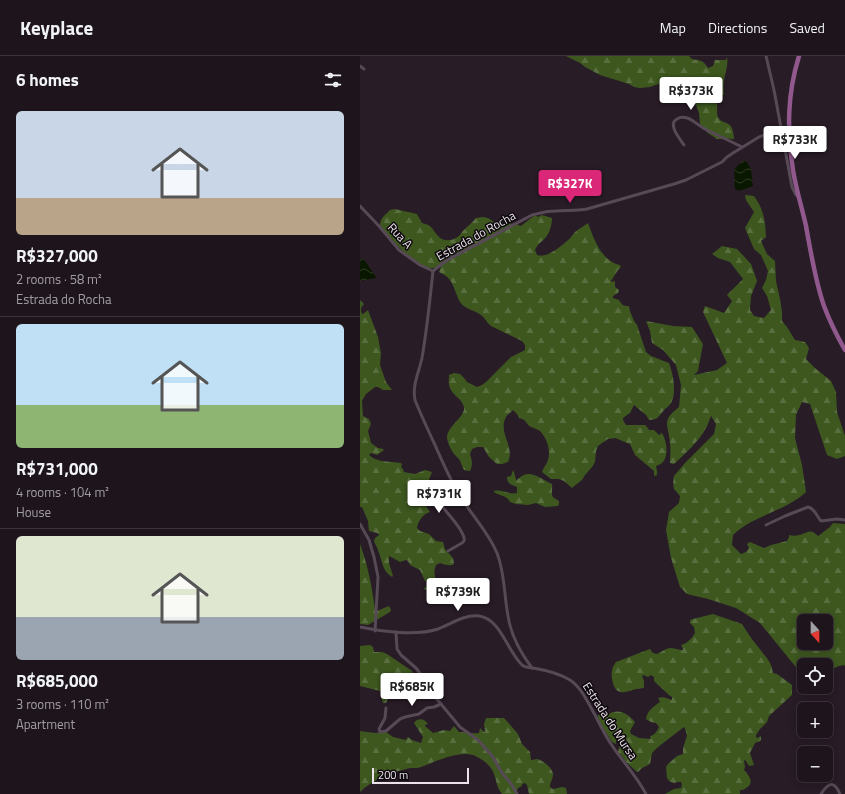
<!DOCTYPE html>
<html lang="en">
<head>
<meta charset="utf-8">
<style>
	body { margin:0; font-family:"Titillium Web",sans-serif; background:#261e25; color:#f1f3f6; height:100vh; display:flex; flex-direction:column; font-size:15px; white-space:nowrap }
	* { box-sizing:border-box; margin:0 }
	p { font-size:13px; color:#a19fa3 }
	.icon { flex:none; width:22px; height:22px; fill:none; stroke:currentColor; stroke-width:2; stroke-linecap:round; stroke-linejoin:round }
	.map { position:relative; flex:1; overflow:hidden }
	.sheet { display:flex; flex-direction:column; background:#1e151c; width:360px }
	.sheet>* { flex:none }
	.needle { width:26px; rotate:159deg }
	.fabs { position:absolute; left:437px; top:558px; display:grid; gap:8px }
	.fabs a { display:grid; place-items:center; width:36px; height:36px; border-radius:6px; background:#1e151c; box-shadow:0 2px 10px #0003,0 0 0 1px #3c343b; font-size:20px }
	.scale { position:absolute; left:12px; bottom:10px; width:97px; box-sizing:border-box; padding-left:4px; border:2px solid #ebe3e9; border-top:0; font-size:11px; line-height:14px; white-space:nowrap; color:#ebe3e9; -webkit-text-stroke:3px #0d080d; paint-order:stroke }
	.price { position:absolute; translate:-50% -34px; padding:0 9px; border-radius:4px; background:#fff; color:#222; font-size:13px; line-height:26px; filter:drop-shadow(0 1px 2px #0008) }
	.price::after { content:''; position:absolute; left:50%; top:24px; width:12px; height:9px; margin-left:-6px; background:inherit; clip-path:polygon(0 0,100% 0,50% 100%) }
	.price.current { background:#db2777; color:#fff }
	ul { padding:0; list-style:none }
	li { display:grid; align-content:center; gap:8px; height:212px; padding:0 16px }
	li+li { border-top:1px solid #3c343b }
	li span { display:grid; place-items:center; height:124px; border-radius:6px; color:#555 }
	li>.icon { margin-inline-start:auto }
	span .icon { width:72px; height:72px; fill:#fffc; stroke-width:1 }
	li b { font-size:17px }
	h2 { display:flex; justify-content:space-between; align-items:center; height:48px; padding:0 16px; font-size:17px }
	header { display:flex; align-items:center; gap:24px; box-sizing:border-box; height:56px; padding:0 20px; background:#1e151c; border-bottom:1px solid #3c343b }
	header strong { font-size:19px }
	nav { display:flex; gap:22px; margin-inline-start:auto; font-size:14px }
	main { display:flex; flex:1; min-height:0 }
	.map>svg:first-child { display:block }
	.forest { fill:url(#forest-firs); fill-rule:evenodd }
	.water { fill:url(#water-waves) }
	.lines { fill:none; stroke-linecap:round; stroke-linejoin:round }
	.street { stroke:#574a56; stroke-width:3 }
	.primary { stroke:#91588d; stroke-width:4.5 }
	.labels { text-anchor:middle; stroke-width:3; stroke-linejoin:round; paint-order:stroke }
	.street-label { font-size:12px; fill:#ebe3e9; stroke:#0d080d }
</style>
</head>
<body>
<header>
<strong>Keyplace</strong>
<nav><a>Map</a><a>Directions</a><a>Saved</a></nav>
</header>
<main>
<section class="sheet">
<h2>6 homes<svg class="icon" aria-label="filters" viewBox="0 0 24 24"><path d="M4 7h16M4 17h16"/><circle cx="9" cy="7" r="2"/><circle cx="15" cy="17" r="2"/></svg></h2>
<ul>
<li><span style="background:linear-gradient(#c9d6e8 70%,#b9a48a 0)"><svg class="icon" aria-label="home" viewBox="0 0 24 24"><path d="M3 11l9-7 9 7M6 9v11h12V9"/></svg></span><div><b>R$327,000</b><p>2 rooms · 58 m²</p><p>Estrada do Rocha</p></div></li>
<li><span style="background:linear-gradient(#bfe0f5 65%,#8fb573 0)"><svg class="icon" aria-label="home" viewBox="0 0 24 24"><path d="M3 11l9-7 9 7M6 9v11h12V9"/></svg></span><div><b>R$731,000</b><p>4 rooms · 104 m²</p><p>House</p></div></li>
<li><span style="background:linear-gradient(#dfe7d0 65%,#9aa5b1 0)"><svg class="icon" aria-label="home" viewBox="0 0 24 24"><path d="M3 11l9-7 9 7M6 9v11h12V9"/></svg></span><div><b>R$685,000</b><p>3 rooms · 110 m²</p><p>Apartment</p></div></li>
</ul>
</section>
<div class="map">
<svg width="485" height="738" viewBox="0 0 485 738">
	<defs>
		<pattern id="forest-firs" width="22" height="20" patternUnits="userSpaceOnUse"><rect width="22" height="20" fill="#3d571f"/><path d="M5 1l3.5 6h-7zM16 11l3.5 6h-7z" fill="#596f40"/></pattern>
		<pattern id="water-waves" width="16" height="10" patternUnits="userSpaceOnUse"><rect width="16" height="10" fill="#0a1700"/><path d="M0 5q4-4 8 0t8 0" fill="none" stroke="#2e3925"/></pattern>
	</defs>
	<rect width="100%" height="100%" fill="#281c26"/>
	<g class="forest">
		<path d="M206,0h123c5,6 7,2 12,5 3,1 5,4 7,7l5,-2 2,-6h11v-2h1c2,6 -3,17 -3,24 -1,4 0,9 0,13h-1l-4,-4 -8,-5 -2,1 2,9 6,8c1,4 -1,9 1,13 5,10 15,0 16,22h-2l-7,-1 -4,1h-4l-9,-6 -8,-9 -1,-11 -3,-8 -3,-4 -6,-3 -1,-11 -7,-2 -7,-4h-5l-17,6 -10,1 -6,-1 -5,-3 -29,-9 -15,-8 -5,-4z"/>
		<path d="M385,139l9,1c10,14 11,24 12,41l-5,4 6,13 8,7 1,20 4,18 2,13v9l5,6 8,13 10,2 4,6 -3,11 9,9 16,13 5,11 1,20 8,24v20l-8,3 -10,-4 -17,-51 -8,-2 -6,13 -1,23 7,27 4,27c-20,19 -52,23 -73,43l-1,10 9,9 5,-2 3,-4 -2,-4 3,-2 14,6 7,-3 16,-4 2,-4v-2c3,1 7,1 10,0 10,-2 10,-7 19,1l12,-9 3,-4 12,1v142l-1,-1 -5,1 -13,6v-7h-22v12l-44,-54 -24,-15 -28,-9 -21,-5 -7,-7 -9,-29 -5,-28 3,-18 10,-9 1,-7 -6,-7 -1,-6 1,-7 11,-13 29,-29 2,-10 -5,-8c-2,4 -3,9 -5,12 -6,12 -22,27 -32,36l-4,-1c0,-6 1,-13 0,-19 -1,-20 -10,-22 9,-37l2,-22 -5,-20 -13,-15 -11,-7 -2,-12 -4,-10 27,5 19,1 11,17 -5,27 -4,4 23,-5 10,-7 -24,-51 2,-6 19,7 8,-12 -5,-6 16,-16 -13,-17 -12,-4 -6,-4 10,-8 15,3 14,15 6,17 -6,15 -1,14 4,6 10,2 7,-8 -4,-14 -5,-8 4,-8 2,-9 -7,-16 -7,-6 -9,-21 9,-16 -8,-12zM444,565h22v22h-22z"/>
		<path d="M35,153l22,5 5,9c11,2 10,7 17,14 5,5 14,4 20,-1 2,-2 3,-5 6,-7 4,-4 8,-7 11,-11l7,-1 5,1 6,4 22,2 5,2 14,-11 3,2 4,-2 10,3c0,6 -2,14 -6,19 -4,5 -8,6 -11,13l2,5c10,3 22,-7 30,-14 3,-2 5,-6 8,-9 4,-3 9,-6 13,-9 5,14 11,31 24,39 3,2 6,2 9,4l-1,2 -2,2 -7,11 1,1 3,-1v6l4,3 -1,3 -5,3v2l6,2c3,5 4,6 10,6l1,5 4,10 3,4 9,27 5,4 18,7c4,11 8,29 2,40 -2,3 -5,5 -7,7 -5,6 -6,10 -15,10l-3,-5 -12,-10 -4,8 -7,5v2l3,5h19l2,2 2,3h5l5,5 3,-2c6,10 8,30 -6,33l1,5v4l-2,1 -1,-1v-4l-19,-16 -5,-11 -15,-6 -7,1 -6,4 -4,3 -2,5 -1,11 -3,5 -7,8 -3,5 -9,7 -1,1 -8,-7 -5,-2h-8l-9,-7c1,-4 5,-8 6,-12 3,-9 -1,-22 -8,-29 -3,-2 -6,-3 -9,-4 -6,-3 -3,-7 -12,-9l-2,-4 -4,-4c-3,3 -7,6 -8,9 -6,15 10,28 3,43l-6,2h-5l-8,-7 -6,-10h-6l-5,2 -2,5c2,6 3,11 0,17l-6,-1c-2,-3 -3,-8 -5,-11 -2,-2 -3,-3 -5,-5 -3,-4 -7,-12 -7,-17 0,-10 18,-21 17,-29 -1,-9 -11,-12 -14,-20 -2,-4 -1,-9 -1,-13l5,-2 6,1 4,4 3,4 10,5 5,-2 4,-3 25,-25 14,-7v-5l-3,-4 -31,-15c-4,-3 -6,-8 -10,-11 -7,-5 -17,-6 -21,-13 -2,-3 -3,-7 -4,-9 -4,-11 -6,-16 -17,-21l2,-5c-4,0 -9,2 -13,1 -14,-2 -38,-30 -48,-41 0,-10 4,-10 10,-17z"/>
		<path d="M0,244l4,4c-3,3 -4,6 -2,10h1l5,-4 10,27 3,16 -1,12 6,17 6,8h-9l-5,-3h-3l-9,7 -4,7 1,15 6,3 2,5 -3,7 3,12 7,5 5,1 1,1 -7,5 -6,-2 -2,2c8,8 21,6 32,8l1,2 -1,2 2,2 1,3 11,2 10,-4 7,2 -4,10 -3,2 -4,4 6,4 -6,2 -1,2 1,3 9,13c-7,2 -12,9 -13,16l3,3 9,3 7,7 7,1c1,2 1,5 2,7 4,6 9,7 9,15 -4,3 -10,0 -14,-1l-4,2c-4,11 1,13 1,23l-1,1 -10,1 -2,-1v-1l8,-4 1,-3h-8l-5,-11 -10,-5 -2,-4 -2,-1 -6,2 -9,-5 -2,-1v7l4,13 -1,1c-10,-6 -10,-17 -14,-27 -1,-3 -3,-6 -4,-9l1,-3 4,-3 -2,-2 -8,-2 -1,-10 -6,-14h-2z"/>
		<path d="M153,414l1,2 2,8c3,-1 5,-4 8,-5 9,-4 20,6 28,9 1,5 -2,11 2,14 2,1 3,2 5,3v3l-1,2 -13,1 -9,-4 -8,2 -12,-1 -6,-2c-3,-7 -11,-6 -16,-10v-1c8,-2 15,4 23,2v-6c-6,-3 -10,-3 -10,-10l4,-1z"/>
		<path d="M0,488c5,13 8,26 11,40 1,8 3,16 4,25l2,2 12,-5 2,4 -1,2 -22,13 -8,-1z"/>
		<path d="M353,558l29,10c5,8 11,17 17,24 7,10 12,12 14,25l4,1 15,11v10l-23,21 -2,6 -7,7 -4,6v2l1,1 4,-2v4l-1,1 -5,2 -5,10 4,12 -5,1 -3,-5 -2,-1 1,7 -1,3c5,5 11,13 2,18 -2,2 -4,2 -6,2v4h-75l9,-5 7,-1c1,-2 1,-4 0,-6h-4l-2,1 -4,-1 -2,-1 -2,-3 -1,-11 2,-3 9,-8 6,-2v-6l4,-12 -2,-8 -1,-1 -26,20 -6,6 -2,11 -8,4 -4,4h-1l-12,-11 -3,-5 -4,-4 2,-7 -2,-5 -2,2v2l-4,-2 -15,-23 1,-4 6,-2 5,1c10,-6 19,0 26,8l-5,9 1,3 8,4 12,1 -1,-3c5,-1 7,-5 9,-9l-3,-4 -5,-1 -5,-3c1,-8 7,-12 14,-17l-2,-4c5,-2 9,0 14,2v-3l-3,-2 -14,-13 -1,-1v-4l-3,-2 -3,2 -4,-2 -2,1 2,5v7c-14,0 -28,14 -32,-9 -1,-7 0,-12 4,-17l34,-13c6,11 11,0 20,-1 4,0 9,2 13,2v-1l-2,-4c7,-2 10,-6 14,-12l-1,-6 -4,-4v-3l3,-1z"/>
		<path d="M10,589l3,2 1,5h8l5,2 25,17 2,4 -1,8 3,7 -13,-6h-6c-4,4 -5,10 -9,13l-1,5 -2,1h-2c-2,-4 -2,-7 -1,-11l-2,-1 -20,-5v-40z"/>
		<path d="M126,662h18l14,16 4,10 8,8 1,8c2,0 5,-1 6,-1 6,1 16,10 16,15 0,5 -3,8 -3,13l3,2 9,-2 4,1 1,6h-38l-2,-9 -2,-2 -3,1v2l-4,2 -2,6h-14c-6,-8 -5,-12 -8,-20 -2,-7 -10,-14 -17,-17 -14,-9 -42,5 -56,10 -5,2 -10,0 -15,2 -16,4 -34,11 -46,23v-61l15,2 11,-1 7,5 13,3 1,-2 1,-1 4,3 9,3 2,-6 -9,-14c4,-6 11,-4 14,1l-3,1v1l8,7 11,-3 6,1 4,-5 5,6c7,0 13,2 20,1l1,-5 4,4h1l-1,-8z"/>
	</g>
	<g class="water">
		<path d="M385,105l2,1 4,7 2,17 -14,5 -4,-2c-1,-7 0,-13 -1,-19l7,-8z"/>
		<polygon points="3,202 16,221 16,222 0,225 0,204"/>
	</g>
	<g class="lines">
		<g class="street">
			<polyline points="406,0 414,34 432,131 436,139 439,141"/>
			<polyline points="0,10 4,13"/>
			<path d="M324,89c-4,-6 -17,-21 -7,-26 3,-2 7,-2 10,-1 5,1 12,8 18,11 12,6 25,12 37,18"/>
			<polyline points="0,150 19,170 39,194 60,209 73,215"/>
			<path d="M73,215c-3,29 -6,58 -11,87 -3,14 -10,27 -7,42 6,15 13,30 20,45 8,18 16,37 27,54 12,19 27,34 35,54 8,20 7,42 11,63 3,20 12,36 24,52"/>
			<path d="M73,215l10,-8 8,-5 81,-43c8,-2 15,-4 23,-4 11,-1 21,0 32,-2l87,-25 12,-4 36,-18 5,-5 6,-4 26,-16 23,-8"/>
			<polyline points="0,468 9,484 14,501 18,521 15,575"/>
			<path d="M406,469l19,-9 23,-9c8,2 8,9 13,14l16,-2 8,1"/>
			<path d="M88,495l14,-8c2,-2 3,-2 2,-5 -2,-11 -18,-25 -24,-35 1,-9 7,-14 13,-20"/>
			<path d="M0,571c22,5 57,9 78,2 13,-5 27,-15 41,-13 22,3 28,35 43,49 3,3 7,2 11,3 12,2 27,6 37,12 12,8 18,23 25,35 5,10 10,20 16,29 11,17 25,31 35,50"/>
			<polyline points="36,576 37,593 41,599 56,612 65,624 76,642 100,671 118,684 133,701 142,717 152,729 157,738"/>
			<polyline points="26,652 25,662 19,673 20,676 26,675 40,663 45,661 59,658 67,652 74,651 81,648"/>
			<path d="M461,738c7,-11 13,-14 19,0"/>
		</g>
		<path class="primary" d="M439,0c-12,39 -12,74 -6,114 3,19 9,38 13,56 5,27 9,54 18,80 6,16 13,30 21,44"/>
	</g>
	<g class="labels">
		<g class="street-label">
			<text transform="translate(40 180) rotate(47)" y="4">Rua A</text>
			<text transform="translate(116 180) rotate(-29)" y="4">Estrada do Rocha</text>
			<text transform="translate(250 665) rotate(57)" y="4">Estrada do Mursa</text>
		</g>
	</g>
</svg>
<div class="fabs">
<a><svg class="needle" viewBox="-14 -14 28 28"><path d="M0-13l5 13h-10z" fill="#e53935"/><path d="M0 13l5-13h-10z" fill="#a19fa3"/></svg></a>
<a><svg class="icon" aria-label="locate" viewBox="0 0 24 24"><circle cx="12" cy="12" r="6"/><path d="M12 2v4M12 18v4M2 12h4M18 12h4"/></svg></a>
<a>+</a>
<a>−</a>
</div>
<div class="scale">200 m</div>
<b class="price" style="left:331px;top:55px">R$373K</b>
<b class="price" style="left:435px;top:104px">R$733K</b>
<b class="price current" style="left:210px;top:148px">R$327K</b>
<b class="price" style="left:79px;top:458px">R$731K</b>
<b class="price" style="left:98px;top:556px">R$739K</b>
<b class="price" style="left:52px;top:651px">R$685K</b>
</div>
</main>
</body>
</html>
